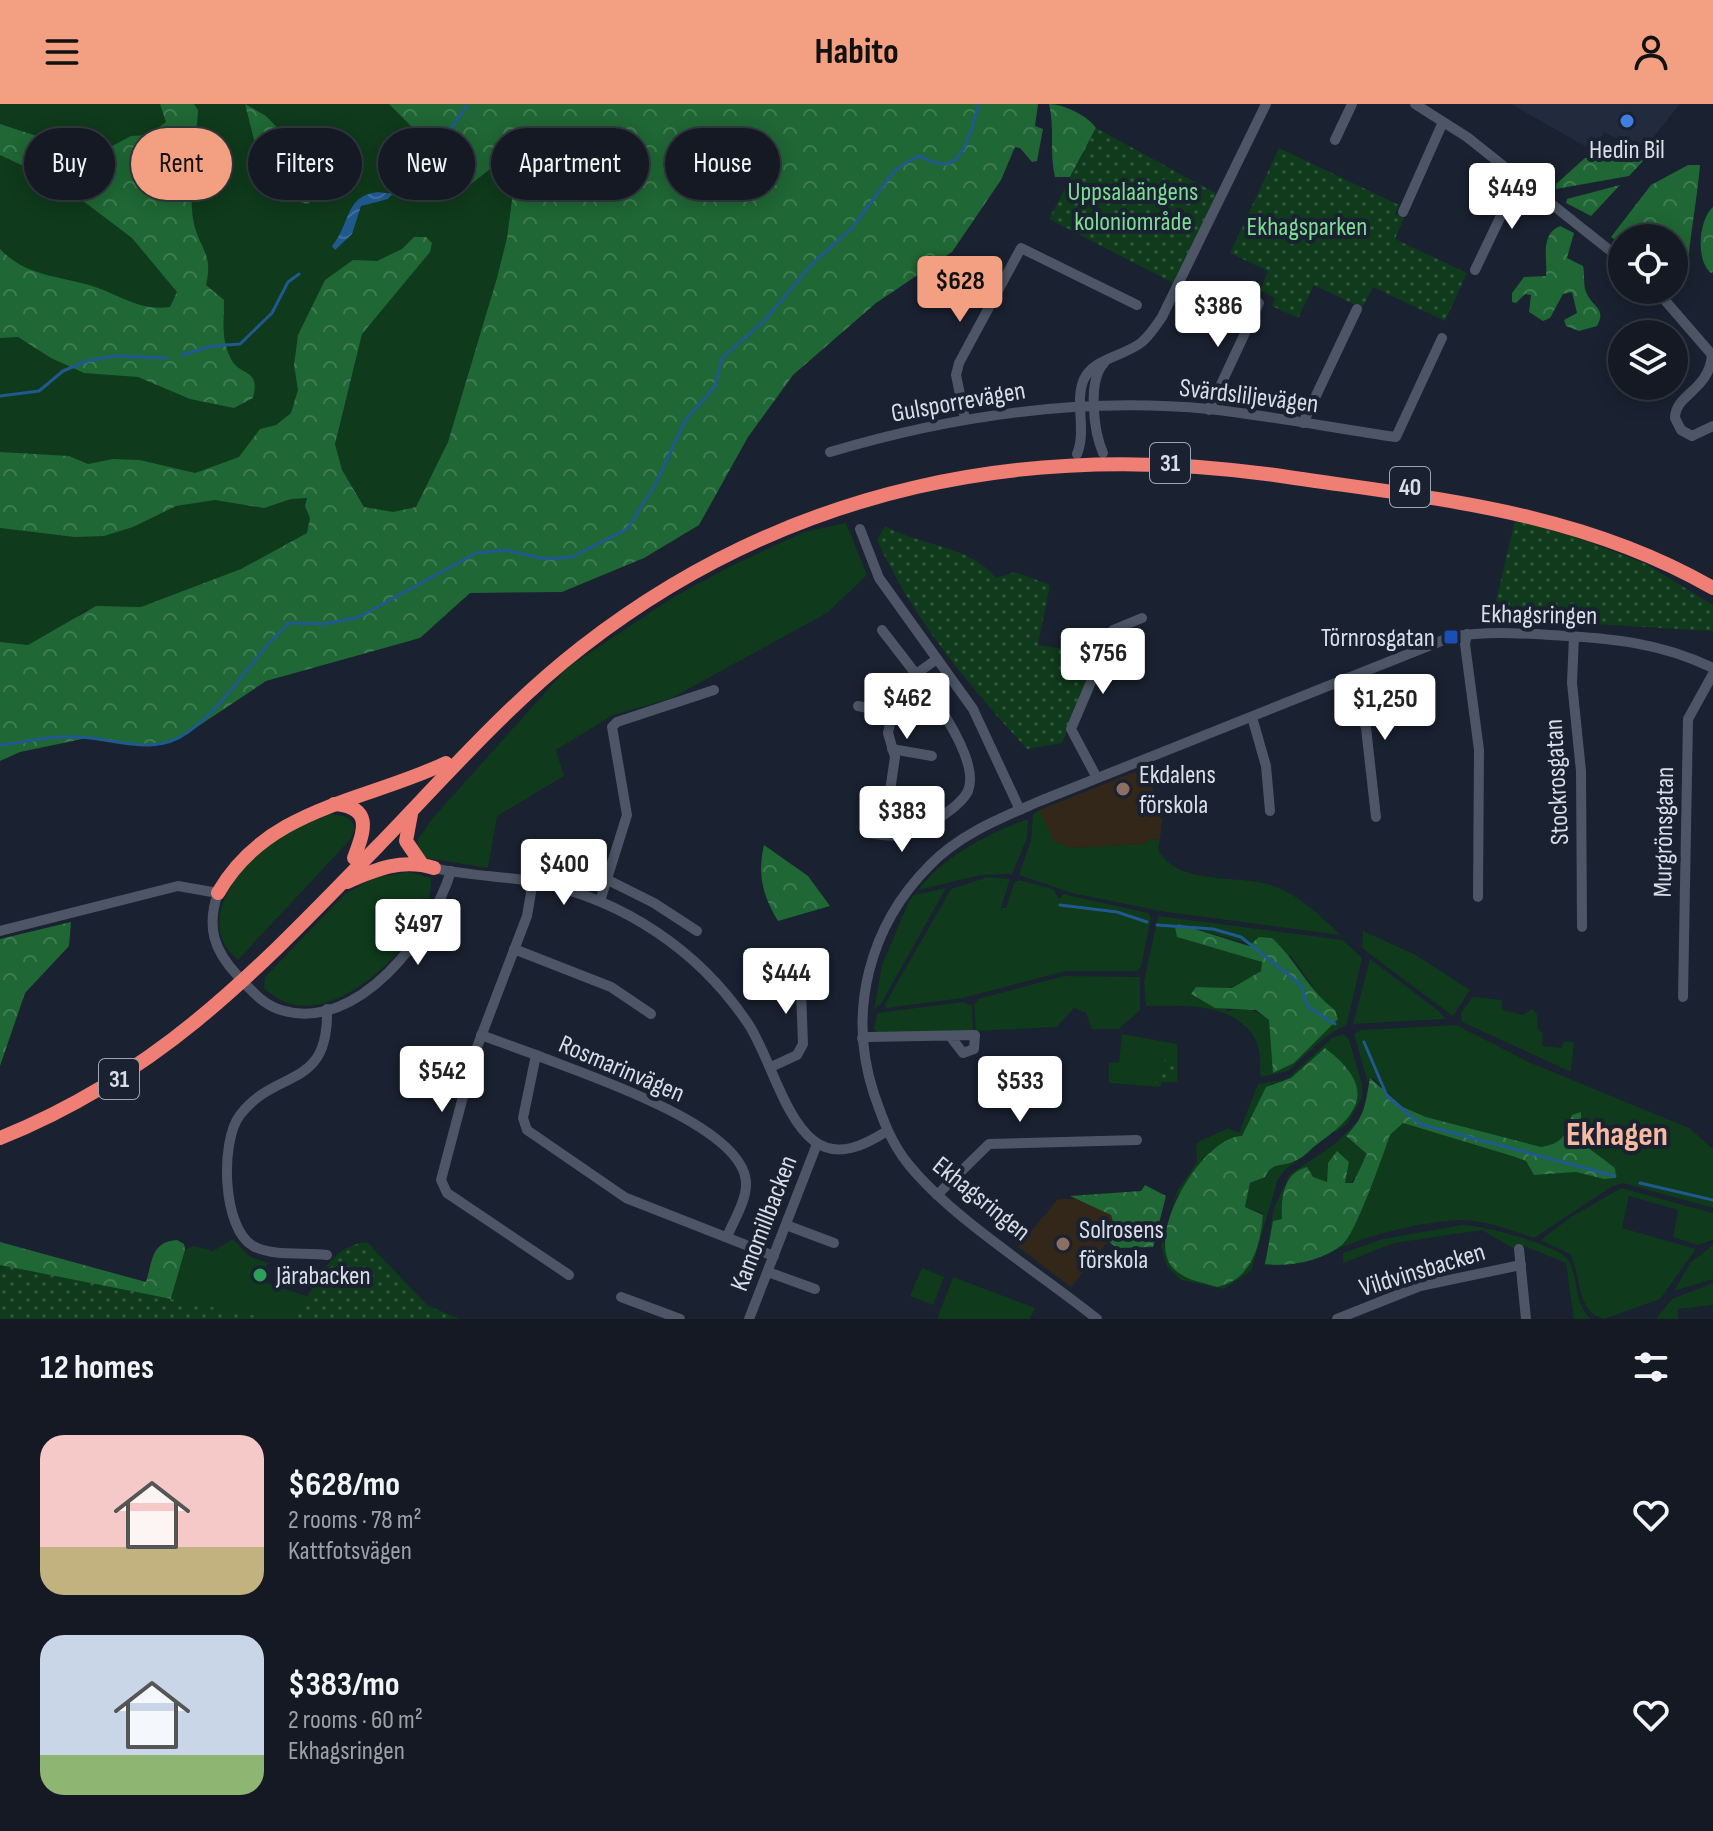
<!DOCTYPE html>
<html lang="en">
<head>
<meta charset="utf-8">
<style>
	body { margin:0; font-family:"Sofia Sans Condensed",sans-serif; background:#212631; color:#f1f3f6; height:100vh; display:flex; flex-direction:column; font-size:30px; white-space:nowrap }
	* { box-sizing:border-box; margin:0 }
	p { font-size:26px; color:#9da0a6 }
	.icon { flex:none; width:44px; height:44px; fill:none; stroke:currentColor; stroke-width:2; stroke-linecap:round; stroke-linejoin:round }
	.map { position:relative; height:1215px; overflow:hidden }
	.panel { display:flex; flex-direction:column; background:#141924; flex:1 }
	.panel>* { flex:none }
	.banner { position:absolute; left:24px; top:24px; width:800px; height:72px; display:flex; gap:16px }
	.controls { position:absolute; left:1608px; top:120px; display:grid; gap:16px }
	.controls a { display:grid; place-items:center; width:80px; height:80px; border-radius:50%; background:#141924; box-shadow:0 4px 20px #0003,0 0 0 2px #333841; font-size:40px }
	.price { position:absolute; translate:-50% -68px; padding:0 18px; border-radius:8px; background:#fff; color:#222; font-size:26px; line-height:52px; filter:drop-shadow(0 2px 4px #0008) }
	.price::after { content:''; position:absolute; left:50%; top:48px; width:24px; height:18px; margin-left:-12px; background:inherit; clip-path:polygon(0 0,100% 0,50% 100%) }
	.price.active { background:#f2a081; color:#111 }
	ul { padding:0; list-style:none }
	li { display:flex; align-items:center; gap:24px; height:200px; padding:0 40px }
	li span { display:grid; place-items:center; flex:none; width:224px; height:160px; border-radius:24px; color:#555 }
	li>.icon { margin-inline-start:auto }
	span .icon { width:96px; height:96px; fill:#fffc; stroke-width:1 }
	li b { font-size:34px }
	h2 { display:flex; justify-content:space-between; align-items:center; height:96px; padding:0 40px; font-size:34px }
	.tag { padding:0 28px; border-radius:36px; background:#141924; box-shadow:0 4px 20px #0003,0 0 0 2px #333841; font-size:28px; line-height:72px }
	.tag.active { background:#f2a081; color:#111 }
	header { display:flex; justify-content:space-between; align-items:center; height:104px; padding:0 40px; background:#f2a081; color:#111; font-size:36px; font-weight:700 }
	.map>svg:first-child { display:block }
	.built { fill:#222b3e }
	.education { fill:#322718 }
	.grass { fill:#0f3a1b; fill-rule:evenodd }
	.forest { fill:url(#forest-crowns) }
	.park { fill:url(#park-dots) }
	.water { fill:url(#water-waves) }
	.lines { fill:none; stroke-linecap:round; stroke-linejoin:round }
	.stream { stroke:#205990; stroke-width:3 }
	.minor { stroke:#4d5566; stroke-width:10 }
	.highway { stroke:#ef7e74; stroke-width:14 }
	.shop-dot { fill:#3f7fe0; stroke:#1a2130; stroke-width:3 }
	.transit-dot { fill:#1a4fb4; stroke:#1a2130; stroke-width:3 }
	.education-dot { fill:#8d6e63; stroke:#1a2130; stroke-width:3 }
	.leisure-dot { fill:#2e9e5b; stroke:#1a2130; stroke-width:3 }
	.labels { text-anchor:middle; stroke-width:8; stroke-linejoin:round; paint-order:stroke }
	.shield { fill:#1a2130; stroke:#9fa5b0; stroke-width:2 }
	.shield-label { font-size:24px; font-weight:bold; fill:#d8dde7 }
	.poi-label { font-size:26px; fill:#d8dde7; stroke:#1a2130; text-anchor:start }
	.park-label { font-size:26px; fill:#7ddb92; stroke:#1a2130 }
	.street-label { font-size:26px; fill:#d8dde7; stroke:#1a2130 }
	.district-label { font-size:34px; font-weight:bold; fill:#f7b9a1; stroke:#1a2130 }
</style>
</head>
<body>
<header><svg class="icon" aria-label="menu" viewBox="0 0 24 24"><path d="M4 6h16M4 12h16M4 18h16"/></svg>Habito<svg class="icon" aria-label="person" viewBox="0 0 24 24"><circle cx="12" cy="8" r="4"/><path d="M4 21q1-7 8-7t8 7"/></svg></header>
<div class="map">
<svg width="1713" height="1215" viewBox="0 0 1713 1215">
	<defs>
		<pattern id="forest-crowns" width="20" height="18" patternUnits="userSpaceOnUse" patternTransform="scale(2)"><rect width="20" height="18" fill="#1f6734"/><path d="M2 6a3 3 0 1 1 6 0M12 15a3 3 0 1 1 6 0" fill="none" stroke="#3f7c51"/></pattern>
		<pattern id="park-dots" width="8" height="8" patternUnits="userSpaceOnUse" patternTransform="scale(2)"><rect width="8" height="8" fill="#0f3a1b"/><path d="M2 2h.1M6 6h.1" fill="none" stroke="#31563c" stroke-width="1.8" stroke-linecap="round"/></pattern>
		<pattern id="water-waves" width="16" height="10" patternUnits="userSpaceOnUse" patternTransform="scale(2)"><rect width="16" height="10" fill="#205990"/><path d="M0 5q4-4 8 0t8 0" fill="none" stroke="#4070a0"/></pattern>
	</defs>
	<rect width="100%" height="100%" fill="#1a2130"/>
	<polygon class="built" points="1511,0 1680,0 1646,42 1631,42 1604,28 1592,46"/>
	<g class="education">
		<polygon points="1147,663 1162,717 1160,736 1148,735 1146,740 1070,744 1054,737 1045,725 1039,706"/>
		<polygon points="1058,1095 1075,1095 1099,1104 1111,1111 1114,1120 1108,1137 1071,1183 1018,1143"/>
	</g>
	<g class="grass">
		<polygon points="0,0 473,0 553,29 420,423 141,507 85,506 42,544 0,544"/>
		<polygon points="846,419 867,471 827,509 670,595 613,611 556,646 564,672 497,712 488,764 426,754 417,745 418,735 432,715 567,564 672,494 729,463 804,428"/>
		<path d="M1039,706l15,31 16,7 76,-4 2,-5 12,1 -2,9c20,39 81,24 116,37 24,9 48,30 66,49l-180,-24 -88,-18 -53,-18 12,-35 2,-25z"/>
		<path d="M329,710c14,2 23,1 26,16l-6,11 -111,119c-50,-40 11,-107 50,-130 12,-7 28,-11 41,-16z"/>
		<path d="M1028,715l-1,19 -15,36 -31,1 -63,15c26,-34 71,-57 110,-71z"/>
		<path d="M409,768l22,6c4,55 -89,148 -146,124 -8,-3 -15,-9 -21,-14l1,-11 80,-83 30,-17z"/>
		<polygon points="988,773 1010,775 1001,804 1006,804 1014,780 1019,776 1053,785 1059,795 1063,790 1148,809 1151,814 1141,863 1137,867 1066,867 963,894 886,904 885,900 951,785"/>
		<polygon points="946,784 881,900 874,905 882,861 909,797 914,791"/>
		<path d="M1158,812l185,24 19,18 -15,66 -23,14 -36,33 -27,6c-2,-9 0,-22 -3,-31 -16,-45 -76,-40 -112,-40l-2,-25zM1179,820l112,32 32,45 12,9 2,9 -43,44 -23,-22 -1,-21c-14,-10 -25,-14 -42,-9l-32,-24 36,1 29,-17 1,-9 -84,-25z"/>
		<polygon points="1363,827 1414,850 1470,886 1453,912 1362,844"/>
		<polygon points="1370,855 1440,908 1445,915 1353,920"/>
		<polygon points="1064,872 1140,873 1140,906 1119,925 1092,925 1086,909 1074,904 1057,923 976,927 974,901 978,895"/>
		<polygon points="1473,893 1502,896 1502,906 1523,911 1532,905 1537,910 1538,926 1543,929 1542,942 1562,944 1563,937 1574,938 1571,968 1462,918 1461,908"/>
		<polygon points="964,898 972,902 973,927 878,929 874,925 877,909"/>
		<path d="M1456,921l75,38 158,65 24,21v59l-90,-25 -12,4 -77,51c-20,-6 -40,-15 -60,-17 -29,-4 -82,9 -110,18 -41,13 -54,29 -100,26l10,-57 15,-33 47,-32 25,-25 8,-31 -15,-53 7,-4zM1373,974l30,29 23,10 115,30c23,-4 24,-12 31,-32l12,4 -2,24 33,25 -10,11 -29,-7 -42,3 -8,-14 -14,-5 -109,-33 -13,12 -45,108 -81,19 9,-40 9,-3 3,-35 8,-8 34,6 1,-19 21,-1 -4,21 4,2 13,-16 5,-15 -21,-18c15,-17 26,-33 22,-56z"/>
		<polygon points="1122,930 1177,940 1177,951 1167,951 1159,972 1151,978 1161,979 1161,983 1109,979 1109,959 1119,958"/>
		<path d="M1343,930l6,6 13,44v14l-15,26 -62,46 -7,9 -27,92 -27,18 -43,-9 -14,-13 -6,-21 16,-55 20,-29 -1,-19 32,-15 11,5 19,-49 29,-5 45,-41zM1322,947l13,82c-13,8 -24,20 -37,27 -13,7 -27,2 -33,17l-15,6 -5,24 18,6 -5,33 -41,41 -35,-11 -11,-10 -7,-25 5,-21 7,-22 37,-49 29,-13 29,-52 20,-6z"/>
		<path d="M1621,1084l92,25v27l-16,5 -24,-8 5,-27 -49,-14 -7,32 74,21 -36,50 -56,20c-29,-8 -22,-43 -34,-65l-29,-14 30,-23z"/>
		<path d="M1462,1121c19,0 98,20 107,36 10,19 4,41 22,58h-17l-8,-56 -42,-17 -11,2 -31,-18 -88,13 -51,20v-10l40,-14z"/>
		<polygon points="233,1135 250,1153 269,1159 258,1171 264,1178 313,1194 300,1215 165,1215 185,1146 193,1142 213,1147"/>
		<polygon points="1713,1141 1713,1175 1674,1187 1690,1159"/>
		<polygon points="922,1164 944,1173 933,1201 910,1192"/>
		<polygon points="953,1173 1035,1204 1030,1215 937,1215"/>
		<polygon points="1713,1179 1713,1201 1678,1205 1678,1215 1656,1215 1672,1195"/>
	</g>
	<g class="forest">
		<path d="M160,0h34l4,6c-2,36 -10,73 -5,109 5,29 21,33 13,66l18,15c0,22 -3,37 6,57 9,21 31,9 23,41l-19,10 -44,-9 -52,-22 -54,-4 -33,-15 -33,-21 -18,1v-89c29,30 62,26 98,39 25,9 43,23 72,19l7,-15 -45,-54 -74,-56 -58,-27v-31l95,31 36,-19 18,-1 17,-13z"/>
		<polygon points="245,0 266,12 306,53 322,89 308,100 280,93 262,67"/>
		<polygon points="389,0 1038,0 1035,22 1043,25 1037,57 1032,58 1020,44 1015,43 1001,76 952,148 876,199 793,271 748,333 699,421 644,454 562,488 470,489 420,534 266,577 188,629 155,642 87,634 20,648 0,657 0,538 28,541 96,502 141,503 241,465 307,429 310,414 305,402 307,394 291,395 264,404 215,396 176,402 133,423 104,432 75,433 0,424 0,348 69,352 88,360 113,355 140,356 195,369 239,353 260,325 276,321 291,309 298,286 294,261 298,231 325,176 353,156 377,157 402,145 414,133 426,133 432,139 430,148 362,230 335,340 342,366 364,403 393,408 416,403 448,338 497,174 507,134 515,73 509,63 494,62 471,80 453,77 436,60 411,22"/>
		<path d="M1049,0c15,0 39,12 47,24l-26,49h-15c-6,-24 0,-49 -6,-73z"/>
		<polygon points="1657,33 1658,41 1629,72 1556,85 1556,80 1585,54 1643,43"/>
		<path d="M1688,61h12c-3,37 -11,74 -13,112l-3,6 -10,2v-47h-52v7l-11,-8 40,-52z"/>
		<polygon points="1620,81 1591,112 1566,99 1567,95"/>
		<path d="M1713,103v65l-2,1c-16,-13 -12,-54 2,-66z"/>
		<path d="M1560,122l14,7 -7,25 16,8c2,8 0,18 3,26 6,15 21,16 11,34l-18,5 -13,-5 -2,-6 13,-7 -5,-21 -9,2 -13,24 -7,3 -14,-9 2,-17 -6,-1 -9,9 -4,-1v-9l12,-16 22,-1c2,-16 -7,-41 14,-50z"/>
		<path d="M764,741l44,31 22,30 -52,15c-15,-25 -21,-46 -14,-76z"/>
		<polygon points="71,818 69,842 25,889 0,962 0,835"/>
		<path d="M1179,820l70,22 10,-9 13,1c24,22 37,53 63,72l3,9 -44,44 -21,10 -4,-53 -13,-10 -41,-2 -24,-14 5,-7 36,1 29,-17 1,-9 -85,-25 -2,-10z"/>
		<path d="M1325,944c47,36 41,62 -5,94 -9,6 -15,15 -25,19 -12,6 -24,1 -30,16l-15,6 -5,24 18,8c-3,32 -11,64 -46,72 -15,-5 -34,-7 -45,-20 -27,-33 31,-131 70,-131l24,-49 25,-9z"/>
		<path d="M1370,974l33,29 23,10 115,30c23,-4 24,-12 31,-32l9,-3 1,31 33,25 1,10 -12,1 -28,-7 -42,3 -8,-14 -14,-5 -109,-33 -13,12c-7,20 -34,98 -47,109 -20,17 -53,23 -78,20l8,-43 9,-2c-1,-21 1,-46 25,-52l6,10 14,5 1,-19 9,-12 12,11 -4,21h8l14,-29 -21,-18c21,-22 19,-33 24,-58z"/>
		<polygon points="1145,1081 1166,1092 1153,1143 1117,1144 1108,1137 1114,1121 1111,1111 1070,1092 1141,1087"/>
		<path d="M177,1136l7,4 1,6 -20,69h-165v-77l146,40c7,-22 5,-40 31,-42z"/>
	</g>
	<g class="park">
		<polygon points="1096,24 1217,90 1173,179 1049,115"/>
		<polygon points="1279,44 1399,101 1395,110 1404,114 1395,135 1467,169 1445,217 1373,183 1362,204 1314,181 1298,214 1272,202 1275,194 1260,186 1268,167 1230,149"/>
		<polygon points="1515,416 1576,433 1646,460 1713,501 1713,527 1492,514"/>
		<path d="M885,422c36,20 84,19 111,52l19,-6 35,13 -12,60 53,8 4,9 -33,81 -35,6c-58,-63 -114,-130 -150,-209z"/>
		<polygon points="1167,951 1177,951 1177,978 1151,979 1151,972 1159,972"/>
		<path d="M367,1138l61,64 32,13h-167c22,-29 33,-73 74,-77z"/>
		<polygon points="0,1161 273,1215 0,1215"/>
	</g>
	<path class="water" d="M378,88l14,2 -4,5 -27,7 -9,28 -17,16 -3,-4c19,-22 12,-50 46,-54z"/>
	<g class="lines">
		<g class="stream">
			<path d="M389,91c37,-12 55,-62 78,-89"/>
			<polyline points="182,251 212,242 240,240 272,209 288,178 299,170"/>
			<polyline points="0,292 39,287 63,267 87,257 114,252 167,254"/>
			<path d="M0,641c27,-3 53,-10 80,-8 37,2 74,20 108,-5 38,-26 66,-78 101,-109l35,1 35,-7 117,-64 30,-3 39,9 27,-2 55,-28 28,-44 30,-64 30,-35 7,-28 43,-38 46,-55 41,-37 42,-57 23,-15c7,2 16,7 24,8 25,3 32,-43 38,-60"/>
			<polyline points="1060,801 1117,808 1147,818"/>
			<polyline points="1157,821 1213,825 1241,833 1301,881 1308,903 1335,920"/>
			<polyline points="1364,938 1387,992 1420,1020 1615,1072"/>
			<polyline points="1640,1079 1713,1096"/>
		</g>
		<g class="minor">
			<polyline points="1415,0 1467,33 1622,156"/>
			<polyline points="1335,36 1352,0"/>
			<polyline points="1403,108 1443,18"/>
			<polyline points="1475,166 1519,74"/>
			<polyline points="1656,186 1713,252"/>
			<path d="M1712,251c-3,36 -37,39 -37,63l6,12 11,6 21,-10"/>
			<polyline points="1209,306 1259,199"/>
			<polyline points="965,315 956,271 959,259 1021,144 1137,201"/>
			<polyline points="1303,319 1357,205"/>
			<path d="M830,348c124,-37 250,-55 379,-43 62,7 125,19 187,28l46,-99"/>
			<path d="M1103,349c-9,-21 -16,-72 1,-90"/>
			<path d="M1077,350c10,-24 -3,-53 7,-75 10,-21 41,-23 58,-37 8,-7 14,-16 20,-25l104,-213"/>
			<polyline points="860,425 879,474 973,605 1020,706"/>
			<polyline points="1467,530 1465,540 1479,646 1478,793"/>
			<polyline points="1574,532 1572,579 1581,667 1582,823"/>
			<polyline points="1347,574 1366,624 1376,713"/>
			<polyline points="858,602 892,609"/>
			<polyline points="1252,613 1266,662 1270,707"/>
			<polyline points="892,645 932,652"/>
			<polyline points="1097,674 1071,625 1113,526 1142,514"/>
			<polyline points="928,694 890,687 895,653 888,629 898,583 937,555"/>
			<path d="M867,729c36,5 45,5 75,-17 9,-6 21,-15 26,-25 16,-39 -63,-130 -86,-161"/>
			<path d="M434,764c34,8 69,8 103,14 87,18 163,69 212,143 21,33 35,93 65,116 24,18 51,4 73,-10"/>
			<polyline points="608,776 654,799 697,827"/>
			<polyline points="533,777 527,812 474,951 441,1076 447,1089 569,1171"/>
			<polyline points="600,797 627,711 612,623 617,618 714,586"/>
			<path d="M0,827l178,-45 40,7c-12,34 -4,58 20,83 13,14 24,28 43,34 77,24 151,-76 170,-139"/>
			<polyline points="514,845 611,883 651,910"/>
			<polyline points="1683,893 1688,615 1713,570"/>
			<polyline points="481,931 536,951"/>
			<polyline points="862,934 869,933 975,931 974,945 963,949 950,932"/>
			<polyline points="771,963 797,951 803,940 800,860"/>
			<polyline points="937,1091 989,1040 1137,1036"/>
			<polyline points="786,1121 834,1139"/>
			<path d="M727,1133c6,-15 19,-36 19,-52 2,-59 -163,-111 -210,-130l-13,63 4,12 99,68 148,58"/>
			<polyline points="1519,1145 1526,1215"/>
			<path d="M327,1151c-22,-3 -54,2 -74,-9 -31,-18 -33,-105 -13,-131 37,-48 89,-24 87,-106"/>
			<polyline points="768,1168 815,1185"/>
			<polyline points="621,1193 680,1215"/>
			<polyline points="749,1215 817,1040"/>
			<path d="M1097,1215c-57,-46 -143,-99 -188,-154 -18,-22 -26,-45 -35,-71 -27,-82 -5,-168 56,-229 30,-31 71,-47 110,-64l411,-164c33,-6 66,-4 99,-2 59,3 109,7 163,33"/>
			<polyline points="1337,1215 1420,1182 1521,1161"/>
		</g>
		<g class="highway">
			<path d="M334,700c40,3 30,27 20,54"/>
			<polyline points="411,710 406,737 421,759"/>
			<path d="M347,778c29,-13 56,-24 87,-14"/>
			<path d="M218,789c49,-86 146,-91 228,-130"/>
			<path d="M0,1034c162,-65 259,-170 378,-292 66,-68 129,-141 204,-199 207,-161 450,-209 706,-170 149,22 291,34 425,111"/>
		</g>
	</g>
	<circle class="shop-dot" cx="1627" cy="17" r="8"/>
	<rect class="transit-dot" x="1443" y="525" width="16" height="16" rx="4"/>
	<g class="education-dot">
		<circle cx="1123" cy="685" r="8"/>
		<circle cx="1063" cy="1140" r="8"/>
	</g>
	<circle class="leisure-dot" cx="260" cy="1171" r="8"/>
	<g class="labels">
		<g class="shield">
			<rect x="1150" y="339" width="40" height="40" rx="6"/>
			<rect x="1390" y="363" width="40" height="40" rx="6"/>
			<rect x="99" y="955" width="40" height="40" rx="6"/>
		</g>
		<g class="shield-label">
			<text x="1170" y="367">31</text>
			<text x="1410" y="391">40</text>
			<text x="119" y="983">31</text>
		</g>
		<g class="poi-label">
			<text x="1627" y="54" text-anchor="middle">Hedin Bil</text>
			<text x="1435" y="542" text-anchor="end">Törnrosgatan</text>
			<text x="1139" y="679">Ekdalens<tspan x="1139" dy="30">förskola</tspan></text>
			<text x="1079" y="1134">Solrosens<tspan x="1079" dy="30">förskola</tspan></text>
			<text x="276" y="1180">Järabacken</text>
		</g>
		<g class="park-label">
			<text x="1133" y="96">Uppsalaängens<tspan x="1133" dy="30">koloniområde</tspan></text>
			<text x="1307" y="131">Ekhagsparken</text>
		</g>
		<g class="street-label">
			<text transform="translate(1249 291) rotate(7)" y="9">Svärdsliljevägen</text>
			<text transform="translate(958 297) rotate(-10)" y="9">Gulsporrevägen</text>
			<text transform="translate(1539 510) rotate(1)" y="9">Ekhagsringen</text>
			<text transform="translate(1556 678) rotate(-93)" y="9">Stockrosgatan</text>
			<text transform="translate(1663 728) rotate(-89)" y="9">Murgrönsgatan</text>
			<text transform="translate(622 964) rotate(23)" y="9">Rosmarinvägen</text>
			<text transform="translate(982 1094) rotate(39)" y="9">Ekhagsringen</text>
			<text transform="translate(763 1119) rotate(-69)" y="9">Kamomillbacken</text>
			<text transform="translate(1422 1165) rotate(-17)" y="9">Vildvinsbacken</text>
		</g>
		<g class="district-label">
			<text x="1617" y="1041">Ekhagen</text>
		</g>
	</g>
</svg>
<div class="controls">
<a><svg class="icon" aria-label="locate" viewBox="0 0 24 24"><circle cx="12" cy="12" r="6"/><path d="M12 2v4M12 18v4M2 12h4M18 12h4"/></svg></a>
<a><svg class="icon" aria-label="layers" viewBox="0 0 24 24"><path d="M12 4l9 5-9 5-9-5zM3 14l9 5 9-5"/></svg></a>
</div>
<b class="price" style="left:1512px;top:127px">$449</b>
<b class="price active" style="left:960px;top:220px">$628</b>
<b class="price" style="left:1218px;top:245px">$386</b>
<b class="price" style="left:1103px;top:592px">$756</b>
<b class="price" style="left:907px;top:637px">$462</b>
<b class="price" style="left:1385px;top:638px">$1,250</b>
<b class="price" style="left:902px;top:750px">$383</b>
<b class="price" style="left:564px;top:803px">$400</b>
<b class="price" style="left:418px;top:863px">$497</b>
<b class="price" style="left:786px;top:912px">$444</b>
<b class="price" style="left:442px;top:1010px">$542</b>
<b class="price" style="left:1020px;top:1020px">$533</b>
<div class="banner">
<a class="tag">Buy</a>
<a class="tag active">Rent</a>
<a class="tag">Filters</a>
<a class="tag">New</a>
<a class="tag">Apartment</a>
<a class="tag">House</a>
</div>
</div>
<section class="panel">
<h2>12 homes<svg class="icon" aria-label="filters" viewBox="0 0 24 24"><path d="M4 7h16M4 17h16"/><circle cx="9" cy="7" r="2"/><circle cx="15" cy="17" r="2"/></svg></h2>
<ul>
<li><span style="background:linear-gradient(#f6c9c9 70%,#c2b280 0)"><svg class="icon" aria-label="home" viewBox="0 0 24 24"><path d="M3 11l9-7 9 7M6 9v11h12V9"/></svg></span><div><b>$628/mo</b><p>2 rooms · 78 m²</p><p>Kattfotsvägen</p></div><svg class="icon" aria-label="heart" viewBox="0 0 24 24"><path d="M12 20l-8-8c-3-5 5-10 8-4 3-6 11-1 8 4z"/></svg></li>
<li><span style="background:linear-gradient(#c9d6e8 75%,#8fb573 0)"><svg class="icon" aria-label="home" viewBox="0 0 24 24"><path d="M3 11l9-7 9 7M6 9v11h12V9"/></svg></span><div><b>$383/mo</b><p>2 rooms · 60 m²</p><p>Ekhagsringen</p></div><svg class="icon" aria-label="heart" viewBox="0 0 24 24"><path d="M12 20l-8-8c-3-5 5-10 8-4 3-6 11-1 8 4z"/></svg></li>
</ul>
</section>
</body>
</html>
